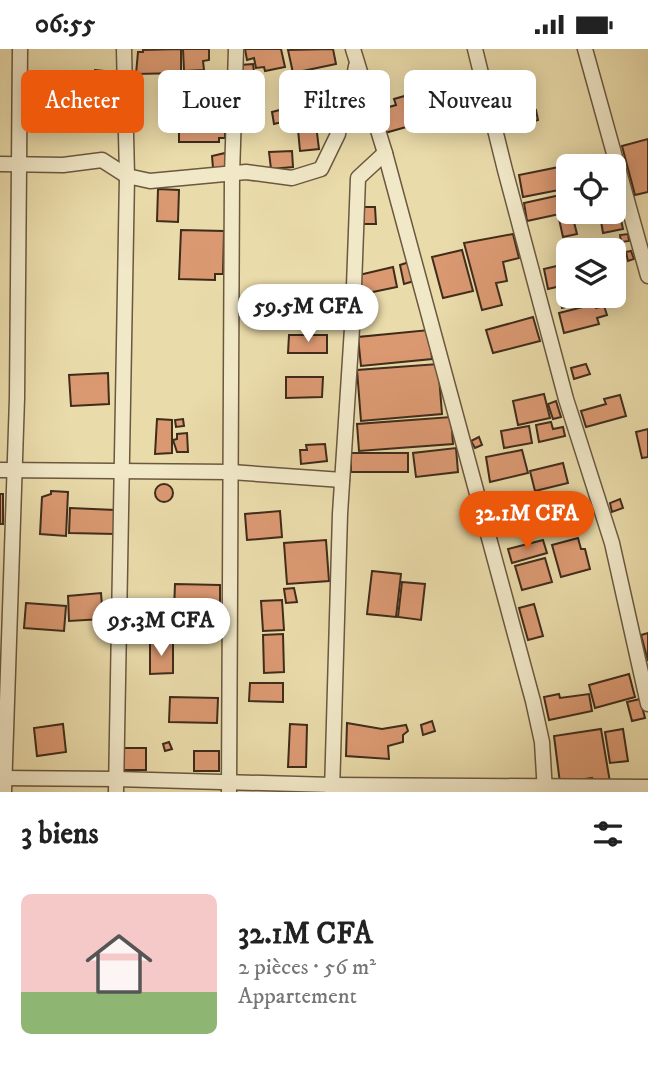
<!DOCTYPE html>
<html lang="fr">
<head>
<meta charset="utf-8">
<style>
	body { margin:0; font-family:"IM FELL DW Pica",serif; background:#f6f6f6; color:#222; height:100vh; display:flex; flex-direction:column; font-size:26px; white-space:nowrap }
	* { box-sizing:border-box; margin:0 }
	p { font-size:23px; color:#767676 }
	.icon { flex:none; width:38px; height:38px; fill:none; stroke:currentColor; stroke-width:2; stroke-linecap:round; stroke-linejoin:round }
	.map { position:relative; height:743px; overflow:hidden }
	.drawer { display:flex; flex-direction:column; background:#fff; flex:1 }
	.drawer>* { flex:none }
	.guide { position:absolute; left:21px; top:21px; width:607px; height:63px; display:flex; gap:14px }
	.controls { position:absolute; left:556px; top:105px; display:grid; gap:14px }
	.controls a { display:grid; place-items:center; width:70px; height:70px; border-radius:10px; background:#fff; box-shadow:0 4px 18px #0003; font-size:35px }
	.price { position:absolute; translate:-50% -60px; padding:0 16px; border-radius:24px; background:#fff; color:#222; font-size:23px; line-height:46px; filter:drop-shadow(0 2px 4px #0008) }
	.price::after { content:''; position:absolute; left:50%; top:42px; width:21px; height:16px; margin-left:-10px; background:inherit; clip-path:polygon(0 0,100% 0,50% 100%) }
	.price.current { background:#ea580c; color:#fff }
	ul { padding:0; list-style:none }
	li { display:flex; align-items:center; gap:21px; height:175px; padding:0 21px }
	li+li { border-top:2px solid #e0e0e0 }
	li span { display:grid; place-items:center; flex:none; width:196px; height:140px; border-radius:10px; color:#555 }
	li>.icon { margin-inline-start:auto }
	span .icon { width:84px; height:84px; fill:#fffc; stroke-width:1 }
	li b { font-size:30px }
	h2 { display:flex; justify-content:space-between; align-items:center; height:84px; padding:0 21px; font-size:30px }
	.chip { padding:0 24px; border-radius:10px; background:#fff; box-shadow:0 4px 18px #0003; font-size:24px; line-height:63px }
	.chip.current { background:#ea580c; color:#fff }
	.status { display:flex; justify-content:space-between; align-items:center; height:49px; padding:0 35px; background:#fff; direction:ltr }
	.status svg { height:19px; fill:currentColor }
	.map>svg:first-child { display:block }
	.building { fill:#db9972; stroke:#3f2c1b; stroke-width:2 }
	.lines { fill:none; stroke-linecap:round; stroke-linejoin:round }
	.minor-casing { stroke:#6a583f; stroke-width:17 }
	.minor { stroke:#f1e8c8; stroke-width:14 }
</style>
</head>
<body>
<div class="status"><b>06:55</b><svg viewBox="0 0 49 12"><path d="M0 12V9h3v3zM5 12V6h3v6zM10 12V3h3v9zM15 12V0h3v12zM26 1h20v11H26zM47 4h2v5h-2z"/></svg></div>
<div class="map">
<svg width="648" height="743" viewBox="0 0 648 743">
	<rect width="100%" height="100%" fill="#eadbaa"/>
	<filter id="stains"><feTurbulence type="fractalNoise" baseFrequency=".00286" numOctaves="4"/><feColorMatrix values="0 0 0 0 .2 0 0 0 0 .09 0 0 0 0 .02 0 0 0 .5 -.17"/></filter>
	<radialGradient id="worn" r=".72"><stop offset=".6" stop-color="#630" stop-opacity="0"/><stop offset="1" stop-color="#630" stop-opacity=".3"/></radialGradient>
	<g class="building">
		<polygon points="181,0 181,24 136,25 138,3 143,3 143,1"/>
		<polygon points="183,0 209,0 209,11 203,12 204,21 184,22"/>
		<polygon points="245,0 281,0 285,18 265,22 264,18 256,19 254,9 247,11"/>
		<polygon points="333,0 336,15 293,24 288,1"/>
		<polygon points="253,15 255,29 241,31 240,16"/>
		<polygon points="95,21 113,23 113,37 94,39"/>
		<polygon points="422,42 431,71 385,84 378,61 396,56 394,50"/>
		<polygon points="291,58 294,70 274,75 272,63"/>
		<polygon points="447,58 456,65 449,70 442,64"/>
		<polygon points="536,61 538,71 524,75 522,64"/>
		<polygon points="315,68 319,100 300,102 297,70"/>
		<polygon points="179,70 225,72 225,89 219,89 219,93 179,93"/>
		<polygon points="648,90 648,143 635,146 622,97"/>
		<polygon points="292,102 293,118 271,120 269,103"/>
		<polygon points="225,104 228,113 224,119 213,119 212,107"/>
		<polygon points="606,106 609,115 603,117 601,108"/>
		<polygon points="598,109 600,117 569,117 568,138 564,117"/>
		<polygon points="559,118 564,140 523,148 519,126"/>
		<polygon points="158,140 179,141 178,173 157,172"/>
		<polygon points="565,145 569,163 527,172 524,154"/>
		<polygon points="363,158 375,158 376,175 364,175"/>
		<polygon points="619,162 623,180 603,184 600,166"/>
		<polygon points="580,166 581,172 574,173 577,185 563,188 559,170"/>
		<polygon points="181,181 224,182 223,225 215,225 215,231 179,230"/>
		<polygon points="513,185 519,209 503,213 507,232 496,234 502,256 482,261 464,194"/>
		<polygon points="628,185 629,192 621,193 620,186"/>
		<polygon points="462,201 473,242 443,249 432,208"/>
		<polygon points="631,202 634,210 628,212 626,203"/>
		<polygon points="619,203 623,223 614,225 614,204"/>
		<polygon points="409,213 414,232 404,235 400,216"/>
		<polygon points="569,214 569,235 548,240 544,220"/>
		<polygon points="393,218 397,238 363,245 359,226"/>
		<polygon points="569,240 569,247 587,247 589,252 562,259 559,242"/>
		<polygon points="595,255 596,259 604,257 607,266 597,269 599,275 564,284 559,264"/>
		<polygon points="533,268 540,292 493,304 486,281"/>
		<polygon points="429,281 432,310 361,317 358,288"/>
		<polygon points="289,286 327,286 327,304 288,304"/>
		<polygon points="438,315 442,365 361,372 357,321"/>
		<polygon points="586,315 590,325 574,330 571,319"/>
		<polygon points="108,324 109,355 71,357 69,326"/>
		<polygon points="286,328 323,328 322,348 286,349"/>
		<polygon points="544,345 550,369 518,376 513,352"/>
		<polygon points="620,346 626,367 586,378 581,362 606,355 604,350"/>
		<polygon points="556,352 561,368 553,370 548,355"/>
		<polygon points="451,368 453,395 359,402 357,375"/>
		<polygon points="157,370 172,371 172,404 155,405"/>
		<polygon points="183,370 184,377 176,378 175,371"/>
		<polygon points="551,373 553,380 563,378 565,387 539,393 536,376"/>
		<polygon points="529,377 532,394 504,399 501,382"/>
		<polygon points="648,380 648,408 642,409 636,383"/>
		<polygon points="187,384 188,403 177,403 173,391 177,390 177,385"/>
		<polygon points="479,388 482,396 475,399 471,392"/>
		<polygon points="325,395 327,412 301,415 300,401 307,401 306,396"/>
		<polygon points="456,399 458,423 416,428 413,404"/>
		<polygon points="522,401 528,424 490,433 486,408"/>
		<rect x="351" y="404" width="57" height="19"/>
		<polygon points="563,414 568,434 535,442 530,422"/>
		<circle cx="164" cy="444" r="9"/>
		<polygon points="51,442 68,443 66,487 40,485 42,448 51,445"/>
		<rect x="0" y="445" width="3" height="30"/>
		<polygon points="620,450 623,459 612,463 610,454"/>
		<polygon points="70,459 115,461 115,485 69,484"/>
		<polygon points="280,462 282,488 247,491 245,465"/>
		<polygon points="578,489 581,500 585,500 590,520 561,528 552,496"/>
		<polygon points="326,491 329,532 287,535 284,494"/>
		<polygon points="543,491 547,504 512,514 508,500"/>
		<polygon points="545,509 552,533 522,541 515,517"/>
		<polygon points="372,522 401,525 396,568 367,565"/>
		<polygon points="402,533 425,535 421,571 398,568"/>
		<polygon points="175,535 220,536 220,563 174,561"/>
		<polygon points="294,539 297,553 286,554 284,540"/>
		<polygon points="101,544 103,570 69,572 68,547"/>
		<polygon points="282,551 284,581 263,582 261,552"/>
		<polygon points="26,554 66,557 64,582 24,579"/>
		<polygon points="534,555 543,587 528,591 519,559"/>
		<rect x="132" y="569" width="14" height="9"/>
		<polygon points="648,584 648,612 641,586"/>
		<polygon points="283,585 284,623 264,624 263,586"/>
		<polygon points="150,593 173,593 173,624 150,625"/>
		<polygon points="629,625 635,648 595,659 589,636"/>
		<polygon points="250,634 283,634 283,653 249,652"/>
		<polygon points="559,645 560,649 589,645 592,662 549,671 544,648"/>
		<polygon points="170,648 218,649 217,674 169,673"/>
		<polygon points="640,650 645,669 632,672 627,653"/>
		<polygon points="432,672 435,682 423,686 421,676"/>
		<polygon points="347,674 382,680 406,676 408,682 403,686 403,693 388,697 389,710 346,707"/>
		<polygon points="63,675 66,703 37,707 34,679"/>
		<polygon points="290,675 307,676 306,718 288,718"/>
		<polygon points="601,680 610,733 593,734 592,729 560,734 554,687"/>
		<polygon points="623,680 628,712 610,714 605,683"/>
		<polygon points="169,693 172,700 165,702 163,695"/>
		<polygon points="124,699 146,699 146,721 123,721"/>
		<rect x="194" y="702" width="25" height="20"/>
	</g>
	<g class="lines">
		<g class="minor-casing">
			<g id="minor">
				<polyline points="353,0 385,104 533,652 542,693 545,743"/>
				<polyline points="475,0 505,121 566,350 612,494 648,655"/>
				<polyline points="585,0 648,227"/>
				<polyline points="0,115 63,116 102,111 127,127 150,132 246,123 292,129 321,120 338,85 340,72 349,55 356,17"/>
				<polyline points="0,421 231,423 342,431"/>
				<polyline points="0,729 116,730 332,736 648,738"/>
				<polyline points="4,743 17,349 20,0"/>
				<polyline points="116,743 127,127 124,0"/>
				<polyline points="229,743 232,126 236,0"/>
				<polyline points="332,743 340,465 353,264 358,129 385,104"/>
			</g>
		</g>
		<use href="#minor" class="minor"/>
	</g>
	<rect width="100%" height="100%" filter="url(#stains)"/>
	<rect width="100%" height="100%" fill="url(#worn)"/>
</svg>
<div class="controls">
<a><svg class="icon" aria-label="locate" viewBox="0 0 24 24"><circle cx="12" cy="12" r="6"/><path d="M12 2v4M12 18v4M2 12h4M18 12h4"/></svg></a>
<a><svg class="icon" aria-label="layers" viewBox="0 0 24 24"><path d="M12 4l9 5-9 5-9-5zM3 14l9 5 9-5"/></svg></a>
</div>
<b class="price" style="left:308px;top:295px">59.5M CFA</b>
<b class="price current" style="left:527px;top:502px">32.1M CFA</b>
<b class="price" style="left:161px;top:609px">95.3M CFA</b>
<div class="guide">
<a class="chip current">Acheter</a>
<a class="chip">Louer</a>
<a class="chip">Filtres</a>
<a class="chip">Nouveau</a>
</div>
</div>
<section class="drawer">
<h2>3 biens<svg class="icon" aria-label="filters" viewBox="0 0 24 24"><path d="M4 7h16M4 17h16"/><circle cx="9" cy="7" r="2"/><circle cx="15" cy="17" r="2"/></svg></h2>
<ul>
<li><span style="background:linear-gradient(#f6c9c9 70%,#8fb573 0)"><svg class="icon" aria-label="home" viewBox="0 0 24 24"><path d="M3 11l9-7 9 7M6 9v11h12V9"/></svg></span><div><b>32.1M CFA</b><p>2 pièces · 56 m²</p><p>Appartement</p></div></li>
</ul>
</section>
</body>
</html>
